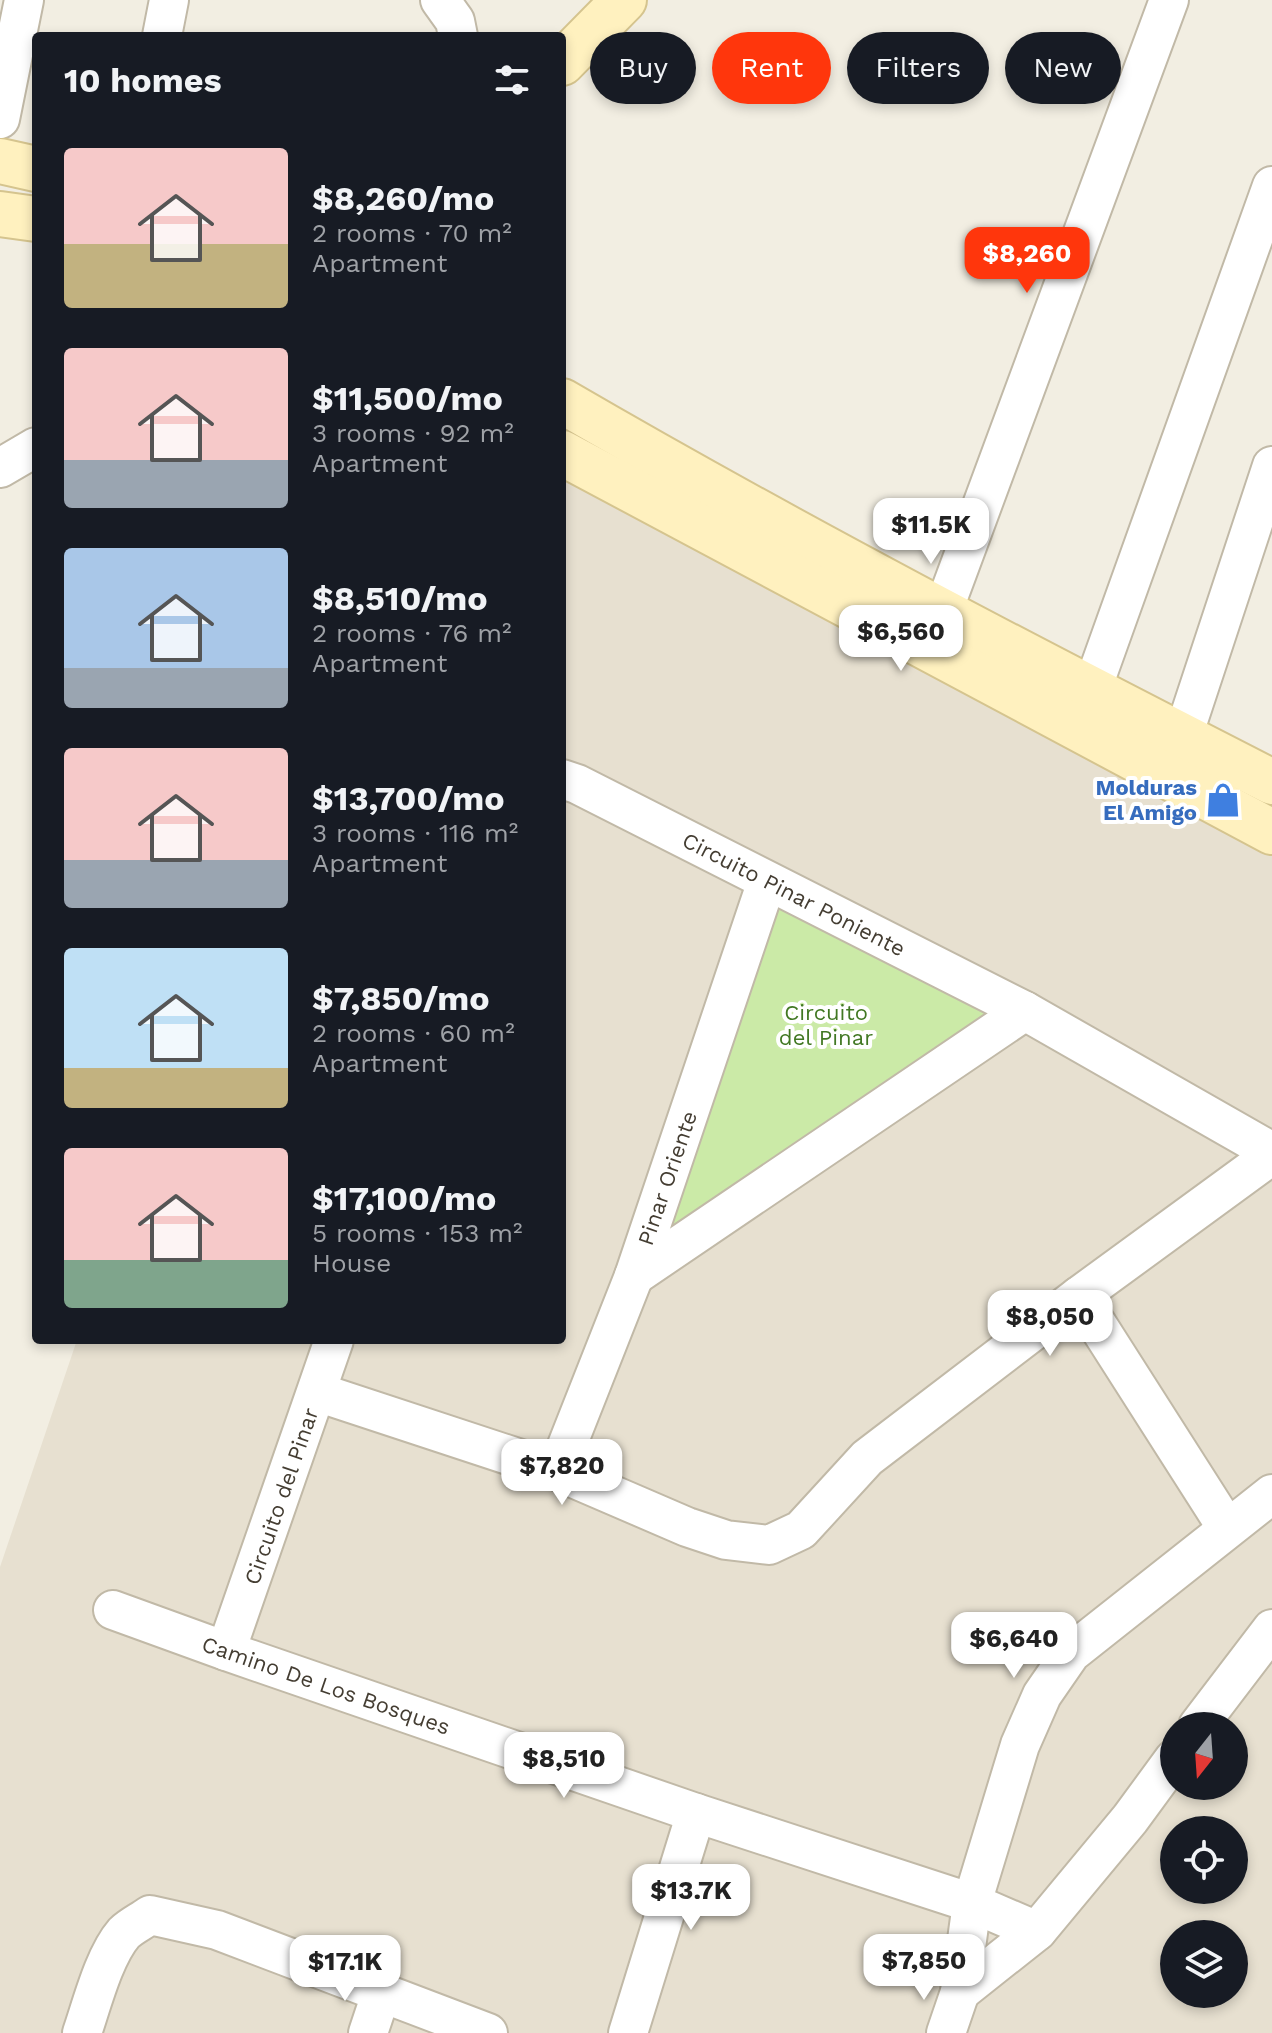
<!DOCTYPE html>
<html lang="en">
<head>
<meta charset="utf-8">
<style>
	body { margin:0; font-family:"Work Sans",sans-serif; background:#242831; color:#f1f3f6; height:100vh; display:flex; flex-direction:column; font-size:30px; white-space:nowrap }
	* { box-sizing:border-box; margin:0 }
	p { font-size:26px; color:#9ea1a6 }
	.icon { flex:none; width:44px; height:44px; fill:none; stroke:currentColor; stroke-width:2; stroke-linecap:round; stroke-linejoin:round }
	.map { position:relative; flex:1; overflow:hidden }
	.sheet { position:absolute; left:32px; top:32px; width:534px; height:1312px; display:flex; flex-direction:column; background:#171b24; border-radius:8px; box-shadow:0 4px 12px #0003 }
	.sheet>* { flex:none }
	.banner { position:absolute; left:590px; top:32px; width:562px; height:72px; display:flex; gap:16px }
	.needle { width:52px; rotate:197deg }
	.tools { position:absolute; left:1160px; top:1712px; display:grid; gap:16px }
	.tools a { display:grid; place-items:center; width:88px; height:88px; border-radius:50%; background:#171b24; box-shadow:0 4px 12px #0003; font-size:40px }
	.price { position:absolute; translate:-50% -68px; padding:0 18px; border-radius:16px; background:#fff; color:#222; font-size:26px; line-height:52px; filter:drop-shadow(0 2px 4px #0008) }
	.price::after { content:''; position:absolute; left:50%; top:48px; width:24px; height:18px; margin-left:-12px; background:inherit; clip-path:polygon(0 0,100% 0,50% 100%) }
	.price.active { background:#ff360c; color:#fff }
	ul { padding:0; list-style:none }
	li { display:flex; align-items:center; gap:24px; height:200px; padding:0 32px }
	li span { display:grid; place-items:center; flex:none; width:224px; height:160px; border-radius:8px; color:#555 }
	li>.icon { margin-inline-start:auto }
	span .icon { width:96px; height:96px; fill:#fffc; stroke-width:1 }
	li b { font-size:34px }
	h2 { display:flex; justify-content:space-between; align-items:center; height:96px; padding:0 32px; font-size:34px }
	.chip { padding:0 28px; border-radius:36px; background:#171b24; box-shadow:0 4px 12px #0003; font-size:28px; line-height:72px }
	.chip.active { background:#ff360c; color:#fff }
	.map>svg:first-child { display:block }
	.residential { fill:#e7e0d0; fill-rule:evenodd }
	.green { fill:#cbeaa7 }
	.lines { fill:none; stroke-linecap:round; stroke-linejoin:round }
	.street-casing { stroke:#c1b9a7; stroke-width:42 }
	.secondary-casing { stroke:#d5c48e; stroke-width:48 }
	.street { stroke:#fff; stroke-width:38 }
	.secondary { stroke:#fff1bf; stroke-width:44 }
	.labels { text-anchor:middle; stroke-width:8; stroke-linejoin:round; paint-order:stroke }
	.shop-label { font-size:22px; font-weight:bold; fill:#366cbe; stroke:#fff; text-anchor:end }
	.street-label { font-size:22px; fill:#443d32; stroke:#fff }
	.park-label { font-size:22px; fill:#417823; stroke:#fff }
</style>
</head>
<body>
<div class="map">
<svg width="1272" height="2033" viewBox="0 0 1272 2033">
	<rect width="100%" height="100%" fill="#f2eee2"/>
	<path class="residential" d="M562,427l710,426v1180h-1272v-466l77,-227h485zM1174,1726h60v60h-60zM1174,1830h60v60h-60zM1174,1934h60v60h-60z"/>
	<polygon class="green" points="775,899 998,1015 668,1231"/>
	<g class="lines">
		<g class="street-casing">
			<g id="street">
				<polyline points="440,0 455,21 458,36"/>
				<polyline points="162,36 169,0"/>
				<polyline points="0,119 24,0"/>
				<polyline points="0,468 36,447"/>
				<polyline points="943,611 1169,0"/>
				<polyline points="1092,689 1272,186"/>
				<polyline points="1183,736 1272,466"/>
				<polyline points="562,779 577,784 1025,1011 1272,1152"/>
				<polyline points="634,1276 1025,1011"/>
				<polyline points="1079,1296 1227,1528"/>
				<polyline points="317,1392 557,1471 687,1527 726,1540 769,1545 801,1530 867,1458 1079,1296 1272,1155"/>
				<polyline points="557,1471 634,1276 767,881"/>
				<polyline points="113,1610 226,1651 696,1813 972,1903 1037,1931"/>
				<polyline points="226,1651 334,1340"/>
				<polyline points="1198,1726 1272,1629"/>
				<polyline points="960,1992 1037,1931 1130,1819 1174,1759"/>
				<path d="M82,2033c10,-29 22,-77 42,-100 7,-7 18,-12 26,-18l67,15 271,103"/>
				<polyline points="368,2033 381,1994"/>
				<polyline points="628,2033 696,1813"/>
				<polyline points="946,2033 960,1992 972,1903 1020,1745 1042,1695 1071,1653 1272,1494"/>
			</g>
		</g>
		<g class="secondary-casing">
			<g id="secondary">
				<polyline points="562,63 624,0"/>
				<polyline points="0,161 36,169"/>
				<polyline points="0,214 36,219"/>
				<path d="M562,401c232,135 471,259 710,381"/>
				<polyline points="562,453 1272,832"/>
			</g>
		</g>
		<use href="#street" class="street"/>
		<use href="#secondary" class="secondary"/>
	</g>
	<defs>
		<g id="shop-bare" transform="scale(2.76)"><path d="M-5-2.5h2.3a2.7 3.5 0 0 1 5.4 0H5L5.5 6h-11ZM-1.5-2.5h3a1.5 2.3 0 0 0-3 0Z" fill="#3f7fe0" stroke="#fff" stroke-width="2.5" paint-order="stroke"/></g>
	</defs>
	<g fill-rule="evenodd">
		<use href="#shop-bare" x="1223" y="800"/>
	</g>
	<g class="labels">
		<g class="shop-label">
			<text x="1197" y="795">Molduras<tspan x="1197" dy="25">El Amigo</tspan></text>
		</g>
		<g class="street-label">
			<text transform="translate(794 894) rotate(27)" y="8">Circuito Pinar Poniente</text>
			<text transform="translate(667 1178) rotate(-71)" y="8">Pinar Oriente</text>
			<text transform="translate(281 1496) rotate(-71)" y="8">Circuito del Pinar</text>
			<text transform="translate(326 1685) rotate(19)" y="8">Camino De Los Bosques</text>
		</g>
		<g class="park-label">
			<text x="826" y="1020">Circuito<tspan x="826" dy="25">del Pinar</tspan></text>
		</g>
	</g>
</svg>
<div class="tools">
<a><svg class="needle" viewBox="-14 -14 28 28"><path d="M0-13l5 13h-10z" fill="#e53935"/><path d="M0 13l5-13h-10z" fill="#9ea1a6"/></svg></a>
<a><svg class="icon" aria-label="locate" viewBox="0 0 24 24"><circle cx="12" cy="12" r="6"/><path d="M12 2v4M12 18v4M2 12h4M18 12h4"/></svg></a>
<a><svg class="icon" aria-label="layers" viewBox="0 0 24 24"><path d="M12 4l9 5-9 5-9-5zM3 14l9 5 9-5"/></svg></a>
</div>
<b class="price active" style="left:1027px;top:295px">$8,260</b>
<b class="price" style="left:931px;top:566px">$11.5K</b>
<b class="price" style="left:901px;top:673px">$6,560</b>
<b class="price" style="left:1050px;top:1358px">$8,050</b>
<b class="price" style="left:562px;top:1507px">$7,820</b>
<b class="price" style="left:1014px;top:1680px">$6,640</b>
<b class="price" style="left:564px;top:1800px">$8,510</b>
<b class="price" style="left:691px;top:1932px">$13.7K</b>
<b class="price" style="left:924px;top:2002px">$7,850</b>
<b class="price" style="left:345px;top:2003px">$17.1K</b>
<div class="banner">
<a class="chip">Buy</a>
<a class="chip active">Rent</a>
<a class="chip">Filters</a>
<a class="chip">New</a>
</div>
<section class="sheet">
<h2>10 homes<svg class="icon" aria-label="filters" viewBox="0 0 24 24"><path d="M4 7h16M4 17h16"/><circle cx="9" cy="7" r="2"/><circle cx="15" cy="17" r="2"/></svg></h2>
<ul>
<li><span style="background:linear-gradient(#f6c9c9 60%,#c2b280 0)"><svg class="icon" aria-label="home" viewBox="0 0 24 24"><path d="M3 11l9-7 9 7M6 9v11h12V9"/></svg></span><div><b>$8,260/mo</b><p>2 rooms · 70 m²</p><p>Apartment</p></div></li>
<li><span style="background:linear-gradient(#f6c9c9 70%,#9aa5b1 0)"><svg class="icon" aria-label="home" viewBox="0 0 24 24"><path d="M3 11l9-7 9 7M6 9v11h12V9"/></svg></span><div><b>$11,500/mo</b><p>3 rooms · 92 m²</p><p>Apartment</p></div></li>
<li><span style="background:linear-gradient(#a9c7e8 75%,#9aa5b1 0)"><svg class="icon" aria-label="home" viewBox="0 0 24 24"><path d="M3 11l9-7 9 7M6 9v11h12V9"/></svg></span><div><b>$8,510/mo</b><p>2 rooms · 76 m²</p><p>Apartment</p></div></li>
<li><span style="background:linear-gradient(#f6c9c9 70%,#9aa5b1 0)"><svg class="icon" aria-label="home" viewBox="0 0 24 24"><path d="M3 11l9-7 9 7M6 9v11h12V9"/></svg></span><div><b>$13,700/mo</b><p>3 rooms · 116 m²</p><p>Apartment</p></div></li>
<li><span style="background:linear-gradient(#bfe0f5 75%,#c2b280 0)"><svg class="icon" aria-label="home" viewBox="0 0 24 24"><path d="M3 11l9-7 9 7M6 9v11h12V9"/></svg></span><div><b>$7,850/mo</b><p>2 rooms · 60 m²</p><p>Apartment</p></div></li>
<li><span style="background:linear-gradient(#f6c9c9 70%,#7fa58c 0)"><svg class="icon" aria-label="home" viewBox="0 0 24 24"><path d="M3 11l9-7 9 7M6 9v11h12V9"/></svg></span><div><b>$17,100/mo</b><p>5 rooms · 153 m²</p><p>House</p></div></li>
</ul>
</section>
</div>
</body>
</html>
